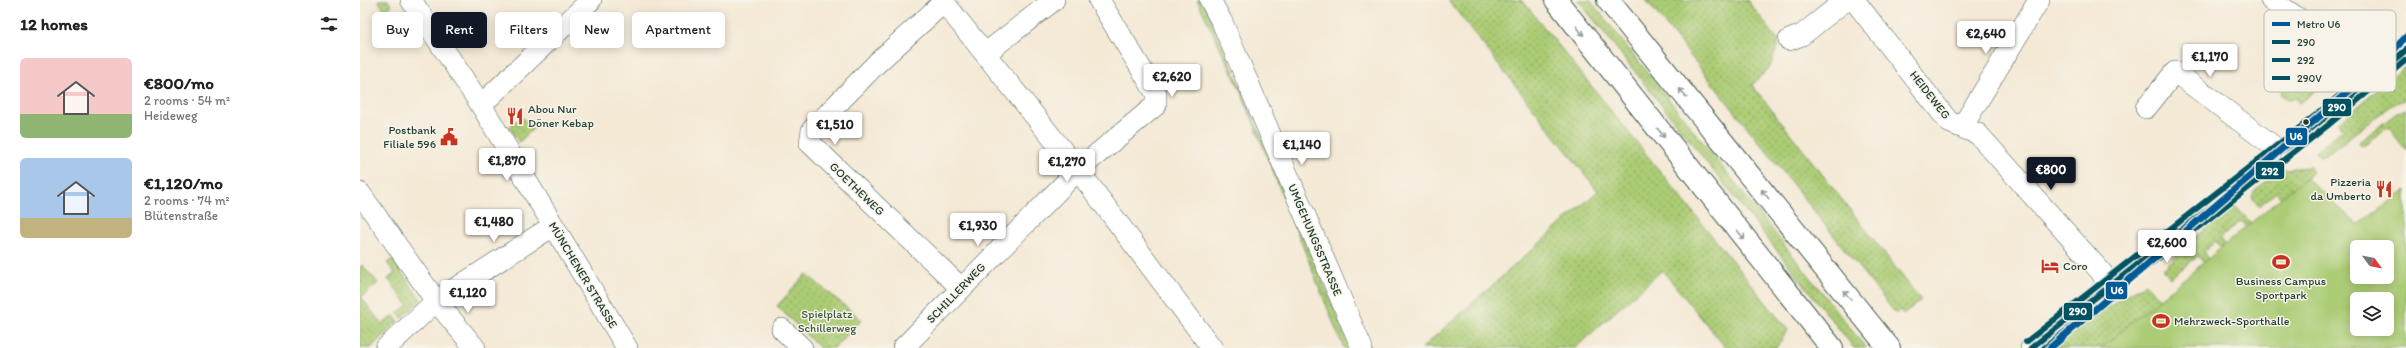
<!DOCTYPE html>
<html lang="en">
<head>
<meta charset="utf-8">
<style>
	body { margin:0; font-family:Itim,sans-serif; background:#f6f6f6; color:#222; height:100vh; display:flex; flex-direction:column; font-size:15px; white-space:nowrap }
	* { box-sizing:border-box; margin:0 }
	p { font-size:13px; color:#767676 }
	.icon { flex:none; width:22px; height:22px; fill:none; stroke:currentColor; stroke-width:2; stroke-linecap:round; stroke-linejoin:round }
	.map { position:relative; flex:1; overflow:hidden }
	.drawer { display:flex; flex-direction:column; background:#fff; width:360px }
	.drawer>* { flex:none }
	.guide { position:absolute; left:12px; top:12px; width:380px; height:36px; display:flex; gap:8px }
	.needle { width:26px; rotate:123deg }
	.tools { position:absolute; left:1990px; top:240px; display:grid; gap:8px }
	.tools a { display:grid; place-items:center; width:44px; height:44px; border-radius:6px; background:#fff; box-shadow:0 2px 10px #0003; font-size:20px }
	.price { position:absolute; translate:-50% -34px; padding:0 9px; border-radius:4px; background:#fff; color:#222; font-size:13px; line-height:26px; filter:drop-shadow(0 1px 2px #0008) }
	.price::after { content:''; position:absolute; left:50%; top:24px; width:12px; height:9px; margin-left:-6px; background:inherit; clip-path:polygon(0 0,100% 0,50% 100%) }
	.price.selected { background:#111827; color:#fff }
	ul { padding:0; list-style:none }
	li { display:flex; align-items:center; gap:12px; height:100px; padding:0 20px }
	li span { display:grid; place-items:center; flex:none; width:112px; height:80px; border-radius:6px; color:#555 }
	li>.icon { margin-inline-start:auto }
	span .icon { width:48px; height:48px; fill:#fffc; stroke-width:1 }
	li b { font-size:17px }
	h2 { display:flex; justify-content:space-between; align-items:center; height:48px; padding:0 20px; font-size:17px }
	.pill { padding:0 14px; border-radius:6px; background:#fff; box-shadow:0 2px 10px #0003; font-size:14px; line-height:36px }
	.pill.selected { background:#111827; color:#fff }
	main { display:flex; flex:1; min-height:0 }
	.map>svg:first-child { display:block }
	.grass { fill:url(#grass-dots); stroke:#668454 }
	.pitch { fill:#accc74; stroke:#668454; fill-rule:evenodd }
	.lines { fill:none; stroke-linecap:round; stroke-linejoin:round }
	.minor-casing { stroke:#3f574c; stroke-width:22 }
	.highway-casing { stroke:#3f574c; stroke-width:24 }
	.minor { stroke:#fff; stroke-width:21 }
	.highway { stroke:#fff; stroke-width:22 }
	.bus-1-casing { stroke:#f7f3e8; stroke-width:9 }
	.bus-2-casing { stroke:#f7f3e8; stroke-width:9 }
	.bus-3-casing { stroke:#f7f3e8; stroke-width:9 }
	.bus-1 { stroke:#005262; stroke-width:6 }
	.bus-2 { stroke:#005262; stroke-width:6 }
	.bus-3 { stroke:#005262; stroke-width:6 }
	.metro-1-casing { stroke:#f7f3e8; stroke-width:10 }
	.metro-1 { stroke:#005a96; stroke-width:7 }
	.oneway { stroke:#8f9e9a }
	.bus-dot { fill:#1f3d34; stroke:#f7f3e8; stroke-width:1.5 }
	.labels { text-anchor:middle; stroke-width:3; stroke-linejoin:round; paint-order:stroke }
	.street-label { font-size:12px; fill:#1f3d34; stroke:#f7f3e8 }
	.poi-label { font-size:12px; fill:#1f3d34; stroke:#f7f3e8; text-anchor:start }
	.park-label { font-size:12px; fill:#3b5a41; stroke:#f7f3e8 }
	.key { fill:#f7f3e8; stroke:#b6bcb2; stroke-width:1 }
	.key-label { font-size:11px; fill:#1f3d34 }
	.line-badge { stroke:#f7f3e8; stroke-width:1.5 }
	.badge-label { font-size:11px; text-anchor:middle; font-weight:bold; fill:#fff }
</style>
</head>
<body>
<main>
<section class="drawer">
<h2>12 homes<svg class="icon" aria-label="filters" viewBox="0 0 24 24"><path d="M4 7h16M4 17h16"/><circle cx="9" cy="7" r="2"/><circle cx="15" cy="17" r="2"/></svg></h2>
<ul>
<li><span style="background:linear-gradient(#f6c9c9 70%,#8fb573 0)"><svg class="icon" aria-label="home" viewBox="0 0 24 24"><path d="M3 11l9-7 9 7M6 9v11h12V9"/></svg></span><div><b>€800/mo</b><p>2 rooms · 54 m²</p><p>Heideweg</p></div></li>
<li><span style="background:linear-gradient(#a9c7e8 75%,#c2b280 0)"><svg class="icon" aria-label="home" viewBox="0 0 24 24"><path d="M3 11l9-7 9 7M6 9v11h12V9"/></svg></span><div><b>€1,120/mo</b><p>2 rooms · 74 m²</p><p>Blütenstraße</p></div></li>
</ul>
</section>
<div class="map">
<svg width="2046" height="348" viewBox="0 0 2046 348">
	<defs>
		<pattern id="grass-dots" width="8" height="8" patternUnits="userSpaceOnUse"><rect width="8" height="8" fill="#accc74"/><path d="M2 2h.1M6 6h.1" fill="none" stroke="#8ba760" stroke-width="1.8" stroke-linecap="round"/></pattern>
	</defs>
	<rect width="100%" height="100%" fill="#f7f3e8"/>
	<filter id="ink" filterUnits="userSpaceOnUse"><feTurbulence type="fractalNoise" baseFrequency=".025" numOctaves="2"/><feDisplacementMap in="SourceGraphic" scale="8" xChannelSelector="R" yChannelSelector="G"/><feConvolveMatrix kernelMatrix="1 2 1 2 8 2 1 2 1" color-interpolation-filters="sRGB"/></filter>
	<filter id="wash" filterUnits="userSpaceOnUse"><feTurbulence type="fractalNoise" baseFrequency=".012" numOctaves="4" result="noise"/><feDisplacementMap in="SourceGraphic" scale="16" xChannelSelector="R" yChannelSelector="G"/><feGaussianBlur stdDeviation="0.9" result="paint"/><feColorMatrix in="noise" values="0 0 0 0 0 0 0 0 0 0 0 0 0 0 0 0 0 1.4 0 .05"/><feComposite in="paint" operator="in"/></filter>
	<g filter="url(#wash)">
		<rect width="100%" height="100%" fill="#f4e9d5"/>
		<g class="grass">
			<polygon points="18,0 28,0 31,6 25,11"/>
			<polygon points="837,0 843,0 949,247 990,348 984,348 977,332 880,89"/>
			<polygon points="1088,0 1162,0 1428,330 1416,348 1366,348 1302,270 1215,348 1062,348 1238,191"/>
			<polygon points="1218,0 1230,0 1506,348 1494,348"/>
			<polygon points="1286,0 1387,0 1419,41 1410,67 1392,85 1561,300 1543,314 1540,310 1536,314"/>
			<polygon points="1964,48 1982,65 1983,69 1940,103 1936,98 1930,100 1920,94 1924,86 1931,85 1939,76 1944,78"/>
			<polygon points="2046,66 2046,99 2030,106 1965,156 1959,156 1956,151 1983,129 1978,123"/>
			<polygon points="2046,109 2046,150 2028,127 2002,146 1999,142 2038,112"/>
			<polygon points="162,117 174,128 159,142 149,127"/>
			<polygon points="1950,167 1952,172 1921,198 1916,192 1899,206 1892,198 1894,191 1922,169"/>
			<polygon points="1875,206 1891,223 1887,227 1881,221 1860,238 1867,247 1863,250 1856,241 1843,252 1849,261 1845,264 1838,256 1810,278 1803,269 1835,237"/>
			<polygon points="32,259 61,300 42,318 37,313 48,305 28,279 35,273 27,263"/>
			<polygon points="2,265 18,283 1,297 22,324 34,316 38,321 11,348 0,348 0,267"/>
			<polygon points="446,274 502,320 474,348 460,348 417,306"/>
			<polygon points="1785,284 1804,303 1762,348 1692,348 1738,312"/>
		</g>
		<path class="pitch" d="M1946,177l52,48 48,-35v158h-305zM1997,247h30v30h-30zM1997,299h30v30h-30z"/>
	</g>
	<g filter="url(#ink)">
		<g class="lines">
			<g class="minor-casing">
				<g id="minor">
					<polyline points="51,0 121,105 267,348"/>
					<polyline points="582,0 718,170 852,348"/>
					<polyline points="850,0 862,22 1002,348"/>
					<polyline points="1494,0 1589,122 1618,134 1742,273 1748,288"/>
					<path d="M1911,0c34,23 75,47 99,81"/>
					<polyline points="584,2 517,63 452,130 450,143 601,288"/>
					<polyline points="1429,40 1442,35 1486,0"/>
					<polyline points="626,53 694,0"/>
					<polyline points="121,105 231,0"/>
					<polyline points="1786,108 1815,72 1921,152"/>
					<polyline points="1602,127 1679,0"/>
					<polyline points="0,193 76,301 115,348"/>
					<polyline points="422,329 442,348"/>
					<polyline points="26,348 76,301 193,226"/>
					<polyline points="543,348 718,170 796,105 796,93 739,0"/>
					<polyline points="1671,348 1962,120 2046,50"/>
				</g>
			</g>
			<g class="highway-casing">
				<g id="highway">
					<polyline points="1196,0 1472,348"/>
					<polyline points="1248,0 1529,348"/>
				</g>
			</g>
			<use href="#minor" class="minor"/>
			<use href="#highway" class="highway"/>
			<g class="bus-1-casing">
				<polyline id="bus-1" points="1671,348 1962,120 2046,50"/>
			</g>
			<g class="bus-2-casing">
				<polyline id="bus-2" points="1684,348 1967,126 2046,60"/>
			</g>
			<g class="bus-3-casing">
				<polyline id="bus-3" points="1666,342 1957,114 2041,44"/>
			</g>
			<use href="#bus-1" class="bus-1"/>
			<use href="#bus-2" class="bus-2"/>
			<use href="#bus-3" class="bus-3"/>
			<g class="metro-1-casing">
				<polyline id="metro-1" points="1690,348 2018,66 2046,37"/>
			</g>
			<use href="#metro-1" class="metro-1"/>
		</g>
		<defs><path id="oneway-shaft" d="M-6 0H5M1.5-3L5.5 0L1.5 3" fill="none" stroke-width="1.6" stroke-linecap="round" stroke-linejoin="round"/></defs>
		<g class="oneway">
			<use href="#oneway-shaft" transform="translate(1220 31) rotate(52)"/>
			<use href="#oneway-shaft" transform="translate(1323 93) rotate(-129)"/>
			<use href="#oneway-shaft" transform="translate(1301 133) rotate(52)"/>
			<use href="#oneway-shaft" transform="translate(1405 194) rotate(-129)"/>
			<use href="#oneway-shaft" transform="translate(1381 235) rotate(52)"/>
			<use href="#oneway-shaft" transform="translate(1487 295) rotate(-129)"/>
		</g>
	</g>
	<defs>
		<g id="restaurant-bare" transform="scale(1.38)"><path d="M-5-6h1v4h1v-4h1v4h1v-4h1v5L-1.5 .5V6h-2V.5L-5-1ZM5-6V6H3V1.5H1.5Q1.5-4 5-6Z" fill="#c8321e" stroke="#f7f3e8" stroke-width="2.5" paint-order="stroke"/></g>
		<g id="civic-bare" transform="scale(1.38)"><path d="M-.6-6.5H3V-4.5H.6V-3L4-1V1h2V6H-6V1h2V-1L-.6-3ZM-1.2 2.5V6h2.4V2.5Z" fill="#c8321e" stroke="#f7f3e8" stroke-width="2.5" paint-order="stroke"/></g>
		<g id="stadium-bare" transform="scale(1.38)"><path d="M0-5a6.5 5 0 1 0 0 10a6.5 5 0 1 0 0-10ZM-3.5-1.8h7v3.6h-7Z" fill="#c8321e" stroke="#f7f3e8" stroke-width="2.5" paint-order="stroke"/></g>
		<g id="hotel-bare" transform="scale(1.38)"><path d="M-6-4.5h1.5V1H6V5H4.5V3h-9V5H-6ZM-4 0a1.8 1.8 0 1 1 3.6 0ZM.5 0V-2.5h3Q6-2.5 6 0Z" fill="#c8321e" stroke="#f7f3e8" stroke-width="2.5" paint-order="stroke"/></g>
	</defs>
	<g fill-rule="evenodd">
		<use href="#restaurant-bare" x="155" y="116"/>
		<use href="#civic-bare" x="89" y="137"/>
		<use href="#restaurant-bare" x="2024" y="189"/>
		<use href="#stadium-bare" x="1921" y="262"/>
		<use href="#hotel-bare" x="1690" y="266"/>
		<use href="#stadium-bare" x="1801" y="321"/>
	</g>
	<circle class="bus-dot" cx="1946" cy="122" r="3.5"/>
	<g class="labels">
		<g class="street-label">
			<text transform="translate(1570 95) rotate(52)" y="4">HEIDEWEG</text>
			<text transform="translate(497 189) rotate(44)" y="4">GOETHEWEG</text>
			<text transform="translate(955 240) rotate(67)" y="4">UMGEHUNGSSTRASSE</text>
			<text transform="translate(223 275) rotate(59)" y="4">MÜNCHENER STRASSE</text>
			<text transform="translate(596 293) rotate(-46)" y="4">SCHILLERWEG</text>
		</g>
		<g class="poi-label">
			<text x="168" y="113">Abou Nur<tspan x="168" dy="14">Döner Kebap</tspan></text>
			<text x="76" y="134" text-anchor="end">Postbank<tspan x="76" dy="14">Filiale 596</tspan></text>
			<text x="2011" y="186" text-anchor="end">Pizzeria<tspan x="2011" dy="14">da Umberto</tspan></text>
			<text x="1703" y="270">Coro</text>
			<text x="1921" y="285" text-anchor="middle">Business Campus<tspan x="1921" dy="14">Sportpark</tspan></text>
			<text x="1814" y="325">Mehrzweck-Sporthalle</text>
		</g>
		<g class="park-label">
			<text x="467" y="318">Spielplatz<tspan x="467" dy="14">Schillerweg</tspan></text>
		</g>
	</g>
	<rect x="1904" y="10" width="132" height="82" rx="6" class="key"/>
	<rect x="1912" y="22" width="18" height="4" fill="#005a96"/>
	<rect x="1912" y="40" width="18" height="4" fill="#005262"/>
	<rect x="1912" y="58" width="18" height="4" fill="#005262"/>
	<rect x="1912" y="76" width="18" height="4" fill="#005262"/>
	<g class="key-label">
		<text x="1937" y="28">Metro U6</text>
		<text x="1937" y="46">290</text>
		<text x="1937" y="64">292</text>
		<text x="1937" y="82">290V</text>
	</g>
	<g class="line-badge">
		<rect x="1962" y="98" width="30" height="19" rx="4" fill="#005262"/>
		<rect x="1925" y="127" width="23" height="19" rx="4" fill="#005a96"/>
		<rect x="1895" y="161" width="30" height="19" rx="4" fill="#005262"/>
		<rect x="1745" y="281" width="23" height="19" rx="4" fill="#005a96"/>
		<rect x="1703" y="302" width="30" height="19" rx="4" fill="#005262"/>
	</g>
	<g class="badge-label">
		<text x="1977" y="111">290</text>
		<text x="1936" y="140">U6</text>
		<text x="1910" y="175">292</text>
		<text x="1757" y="294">U6</text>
		<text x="1718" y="315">290</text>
	</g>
</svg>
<div class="tools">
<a><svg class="needle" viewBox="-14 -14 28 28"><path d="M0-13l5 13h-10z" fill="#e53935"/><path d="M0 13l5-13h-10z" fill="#767676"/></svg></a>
<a><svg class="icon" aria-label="layers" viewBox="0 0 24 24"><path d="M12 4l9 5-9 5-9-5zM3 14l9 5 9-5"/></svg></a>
</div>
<b class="price" style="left:1626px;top:55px">€2,640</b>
<b class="price" style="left:1850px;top:78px">€1,170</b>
<b class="price" style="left:812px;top:98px">€2,620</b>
<b class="price" style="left:475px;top:146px">€1,510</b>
<b class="price" style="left:942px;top:166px">€1,140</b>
<b class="price" style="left:147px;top:182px">€1,870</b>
<b class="price" style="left:707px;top:183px">€1,270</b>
<b class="price selected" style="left:1691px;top:191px">€800</b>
<b class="price" style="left:134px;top:243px">€1,480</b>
<b class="price" style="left:618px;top:247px">€1,930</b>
<b class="price" style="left:1807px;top:264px">€2,600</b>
<b class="price" style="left:108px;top:314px">€1,120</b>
<div class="guide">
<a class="pill">Buy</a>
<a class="pill selected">Rent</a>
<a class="pill">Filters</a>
<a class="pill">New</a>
<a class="pill">Apartment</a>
</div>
</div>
</main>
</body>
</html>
